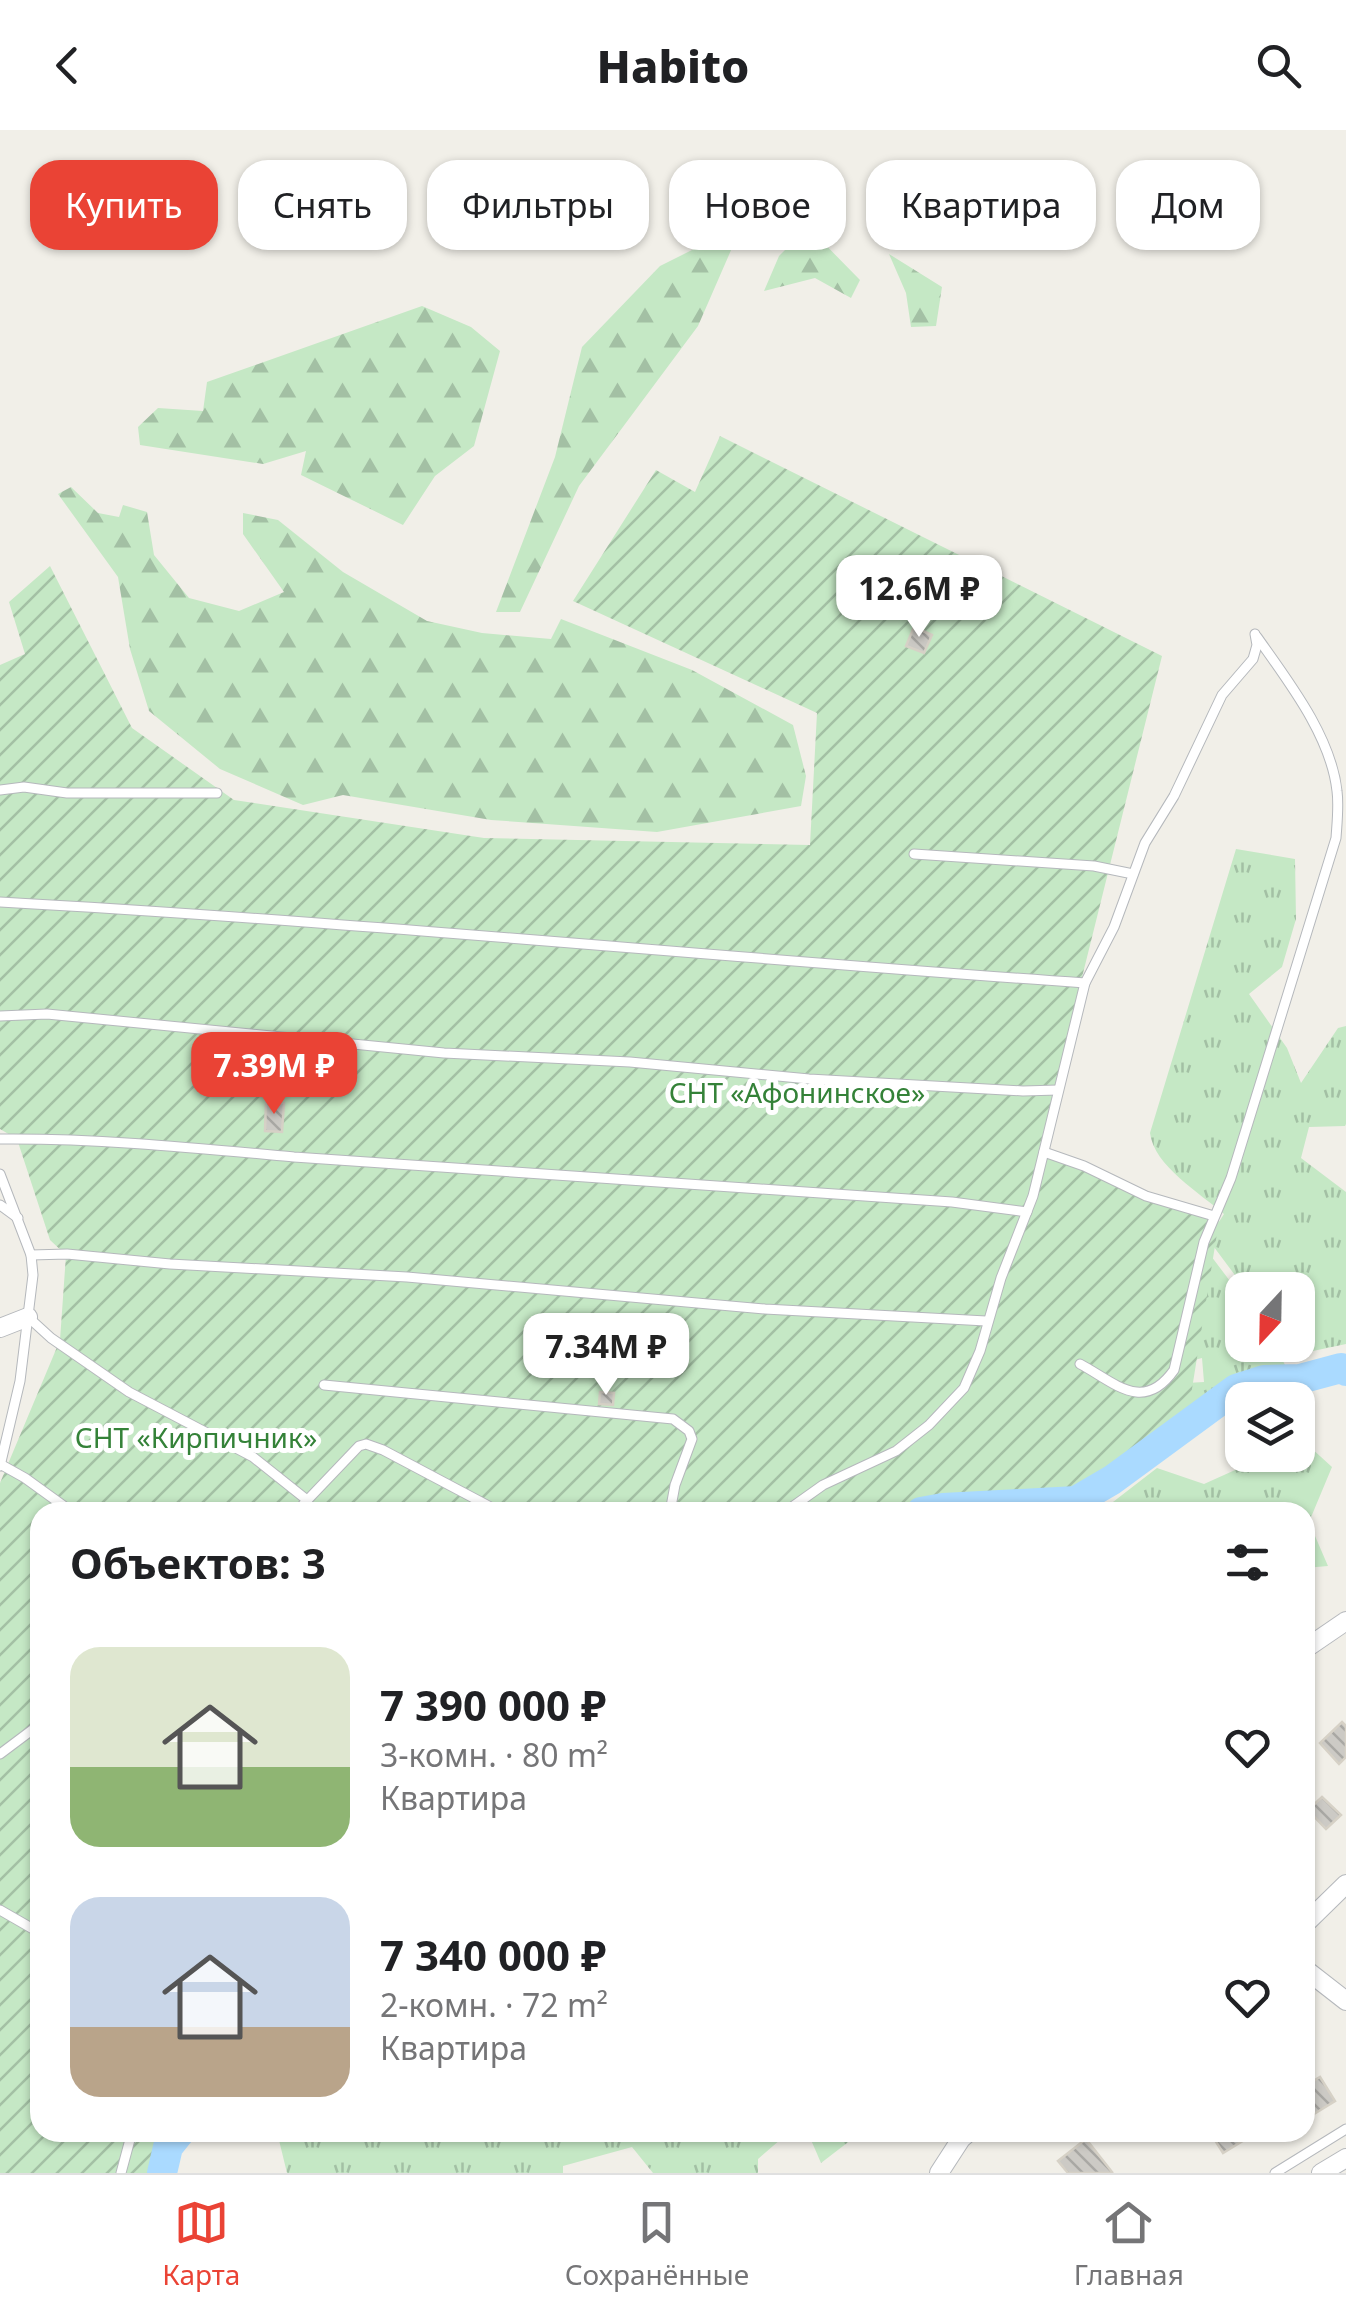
<!DOCTYPE html>
<html lang="ru">
<head>
<meta charset="utf-8">
<style>
	body { margin:0; font-family:"Noto Sans",sans-serif; background:#f6f6f6; color:#202124; height:100vh; display:flex; flex-direction:column; font-size:38px; white-space:nowrap }
	* { box-sizing:border-box; margin:0 }
	p { font-size:32px; color:#757577 }
	.icon { flex:none; width:55px; height:55px; fill:none; stroke:currentColor; stroke-width:2; stroke-linecap:round; stroke-linejoin:round }
	.map { position:relative; flex:1; overflow:hidden }
	.details { position:absolute; left:30px; top:1372px; width:1285px; height:640px; display:flex; flex-direction:column; background:#fff; border-radius:30px; box-shadow:0 2px 8px #0004 }
	.details>* { flex:none }
	.banner { position:absolute; left:30px; top:30px; width:1288px; height:90px; display:flex; gap:20px }
	.needle { width:65px; rotate:202deg }
	.controls { position:absolute; left:1225px; top:1142px; display:grid; gap:20px }
	.controls a { display:grid; place-items:center; width:90px; height:90px; border-radius:20px; background:#fff; box-shadow:0 2px 8px #0004; font-size:50px }
	.price { position:absolute; translate:-50% -85px; padding:0 22px; border-radius:20px; background:#fff; color:#222; font-size:32px; line-height:65px; filter:drop-shadow(0 2px 5px #0008) }
	.price::after { content:''; position:absolute; left:50%; top:60px; width:30px; height:22px; margin-left:-15px; background:inherit; clip-path:polygon(0 0,100% 0,50% 100%) }
	.price.current { background:#ea4335; color:#fff }
	ul { padding:0; list-style:none }
	li { display:flex; align-items:center; gap:30px; height:250px; padding:0 40px }
	li span { display:grid; place-items:center; flex:none; width:280px; height:200px; border-radius:30px; color:#555 }
	li>.icon { margin-inline-start:auto }
	span .icon { width:120px; height:120px; fill:#fffc; stroke-width:1 }
	li b { font-size:42px }
	h2 { display:flex; justify-content:space-between; align-items:center; height:120px; padding:0 40px; font-size:42px }
	.pill { padding:0 35px; border-radius:30px; background:#fff; box-shadow:0 2px 8px #0004; font-size:35px; line-height:90px }
	.pill.current { background:#ea4335; color:#fff }
	header { display:flex; justify-content:space-between; align-items:center; height:130px; padding:0 40px; background:#fff; font-size:45px; font-weight:800 }
	.menu { display:flex; justify-content:space-around; align-items:center; height:140px; border-top:2px solid #e0e0e0; background:#fff; font-size:28px; color:#757577 }
	.menu a { display:grid; justify-items:center; gap:5px }
	.menu .current { color:#ea4335 }
	.map>svg:first-child { display:block }
	.grass { fill:url(#grass-tufts) }
	.forest { fill:url(#forest-firs) }
	.garden { fill:url(#garden-furrows) }
	.lines { fill:none; stroke-linecap:round; stroke-linejoin:round }
	.river { stroke:#aadaff; stroke-width:30 }
	.building { fill:url(#building-back-hatch); stroke:#d6d1c6; stroke-width:2.5 }
	.lane-casing { stroke:#b5b8bc; stroke-width:11 }
	.street-casing { stroke:#b5b8bc; stroke-width:20 }
	.lane { stroke:#fff; stroke-width:9 }
	.street { stroke:#fff; stroke-width:18 }
	.labels { text-anchor:middle; stroke-width:10; stroke-linejoin:round; paint-order:stroke }
	.park-label { font-size:28px; fill:#348238; stroke:#fff }
</style>
</head>
<body>
<header><svg class="icon" aria-label="back" viewBox="0 0 24 24"><path d="M15 5l-7 7 7 7"/></svg>Habito<svg class="icon" aria-label="search" viewBox="0 0 24 24"><circle cx="10" cy="10" r="6"/><path d="M15 15l6 6"/></svg></header>
<div class="map">
<svg width="1346" height="2043" viewBox="0 0 1346 2043">
	<defs>
		<pattern id="grass-tufts" width="24" height="20" patternUnits="userSpaceOnUse" patternTransform="scale(2.5)"><rect width="24" height="20" fill="#c5e8c5"/><path d="M3 7l-1-3M5 7V3M7 7l1-3M15 17l-1-3M17 17v-4M19 17l1-3" fill="none" stroke="#a3c0a4"/></pattern>
		<pattern id="forest-firs" width="22" height="20" patternUnits="userSpaceOnUse" patternTransform="scale(2.5)"><rect width="22" height="20" fill="#c5e8c5"/><path d="M5 1l3.5 6h-7zM16 11l3.5 6h-7z" fill="#a3c0a4"/></pattern>
		<pattern id="garden-furrows" width="10" height="10" patternUnits="userSpaceOnUse" patternTransform="scale(2.5)"><rect width="10" height="10" fill="#c5e8c5"/><path d="M-1 1l2-2M0 10L10 0M9 11l2-2" fill="none" stroke="#a3c0a4"/></pattern>
		<pattern id="building-back-hatch" width="6" height="6" patternUnits="userSpaceOnUse" patternTransform="scale(2.5)"><rect width="6" height="6" fill="#cccac5"/><path d="M-1 5l2 2M0 0l6 6M5-1l2 2" fill="none" stroke="#a9a8a4"/></pattern>
	</defs>
	<rect width="100%" height="100%" fill="#f1efe8"/>
	<g class="grass">
		<path d="M1236,719l59,10 1,60 -14,48 -33,27 38,54 14,35 37,-55 8,-2v98l-1,2 -36,1 -8,31 45,34v152l-52,11 -7,-10h11v-55h-52l-38,-51 16,-25c-24,-21 -70,-48 -74,-81z"/>
		<polygon points="1205,1118 1242,1167 1242,1215 1275,1215 1290,1245 1235,1252 1189,1287 1167,1284 1169,1254 1204,1252 1202,1228 1183,1233"/>
		<polygon points="1298,1306 1332,1337 1309,1392 1328,1436 1305,1438 1305,1382 1100,1382 1157,1338 1204,1354 1244,1336 1249,1325 1298,1325"/>
		<polygon points="277,2002 788,2002 788,2003 758,2029 758,2043 653,2043 632,2017 563,2036 563,2043 287,2043"/>
		<polygon points="808,2003 860,2003 821,2033"/>
	</g>
	<g class="forest">
		<polygon points="742,95 698,196 579,356 520,482 496,482 555,327 582,217 660,136"/>
		<polygon points="808,97 860,150 851,168 815,148 764,161 779,126"/>
		<polygon points="889,124 942,157 936,196 911,197 906,163"/>
		<polygon points="422,176 471,197 500,221 474,316 435,346 403,395 301,345 306,321 263,334 140,315 138,297 158,278 203,281 207,252"/>
		<polygon points="71,357 98,383 119,387 123,375 147,382 154,425 189,468 239,481 284,462 243,404 243,383 278,390 343,442 427,491 482,503 551,509 561,489 692,540 793,595 806,646 801,676 657,702 491,690 343,665 303,675 220,639 149,581 130,519 118,447 58,364"/>
	</g>
	<polygon class="garden" points="720,306 1162,526 1038,1024 1219,1091 1186,1296 1112,1350 1076,1371 943,1378 921,1382 40,1382 40,2002 166,2003 152,2043 0,2043 0,1353 60,1210 66,1125 50,1110 17,1009 0,999 0,535 25,524 9,472 50,436 132,598 234,670 484,708 810,715 817,583 573,471 656,340 695,362"/>
	<g class="lines">
		<g class="river">
			<polyline points="921,1382 943,1378 1076,1371 1112,1350 1236,1259 1264,1250 1300,1249 1341,1238 1346,1241"/>
			<polyline points="162,2043 168,2017 180,2002"/>
		</g>
	</g>
	<g class="building">
		<polygon points="914,497 932,505 924,523 906,516"/>
		<polygon points="266,972 284,973 282,1002 265,1001"/>
		<polygon points="600,1262 614,1263 613,1275 599,1274"/>
		<polygon points="1342,1592 1346,1596 1346,1627 1339,1634 1320,1613"/>
		<polygon points="1322,1667 1341,1685 1326,1699 1308,1680"/>
		<polygon points="1320,1947 1335,1971 1309,1987 1305,1980 1305,1956"/>
		<polygon points="1210,2002 1246,2002 1249,2007 1223,2023"/>
		<polygon points="1086,2009 1112,2042 1110,2043 1068,2043 1058,2031"/>
	</g>
	<g class="lines">
		<g class="lane-casing">
			<g id="lane">
				<polyline points="0,660 24,657 67,663 217,663"/>
				<polyline points="914,724 1094,736 1133,744"/>
				<path d="M0,772c362,20 723,56 1085,81"/>
				<polyline points="0,886 47,884 444,923 630,932 809,949 1023,961 1058,960"/>
				<path d="M0,1009c98,-1 196,9 294,18l658,45 75,10"/>
				<polyline points="1044,1022 1084,1036 1146,1066 1214,1086"/>
				<polyline points="0,1044 31,1125 33,1145 20,1251 0,1336"/>
				<polyline points="0,1075 18,1088"/>
				<polyline points="31,1125 67,1124 170,1134 407,1147 765,1179 986,1191"/>
				<polyline points="28,1187 51,1208 129,1262 253,1327 307,1370"/>
				<path d="M1080,1234c34,18 63,50 94,6l30,-128 27,-64 105,-340c1,-15 3,-32 1,-47 -6,-55 -49,-110 -80,-154"/>
				<polyline points="324,1255 673,1289 689,1301 692,1309 675,1355 670,1382"/>
				<polyline points="0,1334 25,1348 72,1382"/>
				<polyline points="296,1382 359,1316 366,1314 383,1320 500,1382"/>
				<polyline points="785,1382 823,1355 896,1321 929,1295 964,1258 980,1221 1001,1148 1033,1066 1085,853 1114,797 1145,713 1174,666 1222,565 1253,529 1257,515 1255,504"/>
				<polyline points="0,1624 40,1594"/>
				<polyline points="0,1780 40,1803"/>
				<polyline points="121,2043 132,2002"/>
				<polyline points="1275,2043 1346,1999"/>
			</g>
		</g>
		<g class="street-casing">
			<g id="street">
				<polyline points="0,1198 28,1187"/>
				<polyline points="1305,1519 1346,1491"/>
				<polyline points="1305,1794 1346,1754"/>
				<polyline points="1305,1839 1346,1871"/>
				<polyline points="939,2043 961,2009 969,2002"/>
				<polyline points="1321,2043 1346,2028"/>
			</g>
		</g>
		<use href="#lane" class="lane"/>
		<use href="#street" class="street"/>
	</g>
	<g class="labels">
		<g class="park-label">
			<text x="797" y="973">СНТ «Афонинское»</text>
			<text x="196" y="1318">СНТ «Кирпичник»</text>
		</g>
	</g>
</svg>
<div class="controls">
<a><svg class="needle" viewBox="-14 -14 28 28"><path d="M0-13l5 13h-10z" fill="#e53935"/><path d="M0 13l5-13h-10z" fill="#757577"/></svg></a>
<a><svg class="icon" aria-label="layers" viewBox="0 0 24 24"><path d="M12 4l9 5-9 5-9-5zM3 14l9 5 9-5"/></svg></a>
</div>
<b class="price" style="left:919px;top:510px">12.6M ₽</b>
<b class="price current" style="left:274px;top:987px">7.39M ₽</b>
<b class="price" style="left:606px;top:1268px">7.34M ₽</b>
<div class="banner">
<a class="pill current">Купить</a>
<a class="pill">Снять</a>
<a class="pill">Фильтры</a>
<a class="pill">Новое</a>
<a class="pill">Квартира</a>
<a class="pill">Дом</a>
</div>
<section class="details">
<h2>Объектов: 3<svg class="icon" aria-label="filters" viewBox="0 0 24 24"><path d="M4 7h16M4 17h16"/><circle cx="9" cy="7" r="2"/><circle cx="15" cy="17" r="2"/></svg></h2>
<ul>
<li><span style="background:linear-gradient(#dfe7d0 60%,#8fb573 0)"><svg class="icon" aria-label="home" viewBox="0 0 24 24"><path d="M3 11l9-7 9 7M6 9v11h12V9"/></svg></span><div><b>7 390 000 ₽</b><p>3-комн. · 80 m²</p><p>Квартира</p></div><svg class="icon" aria-label="heart" viewBox="0 0 24 24"><path d="M12 20l-8-8c-3-5 5-10 8-4 3-6 11-1 8 4z"/></svg></li>
<li><span style="background:linear-gradient(#c9d6e8 65%,#b9a48a 0)"><svg class="icon" aria-label="home" viewBox="0 0 24 24"><path d="M3 11l9-7 9 7M6 9v11h12V9"/></svg></span><div><b>7 340 000 ₽</b><p>2-комн. · 72 m²</p><p>Квартира</p></div><svg class="icon" aria-label="heart" viewBox="0 0 24 24"><path d="M12 20l-8-8c-3-5 5-10 8-4 3-6 11-1 8 4z"/></svg></li>
</ul>
</section>
</div>
<nav class="menu">
<a class="current"><svg class="icon" aria-label="map" viewBox="0 0 24 24"><path d="M3 6l6-2 6 2 6-2v14l-6 2-6-2-6 2zM9 4v14M15 6v14"/></svg>Карта</a>
<a><svg class="icon" aria-label="saved" viewBox="0 0 24 24"><path d="M7 4h10v16l-5-4-5 4z"/></svg>Сохранённые</a>
<a><svg class="icon" aria-label="home" viewBox="0 0 24 24"><path d="M3 11l9-7 9 7M6 9v11h12V9"/></svg>Главная</a>
</nav>
</body>
</html>
